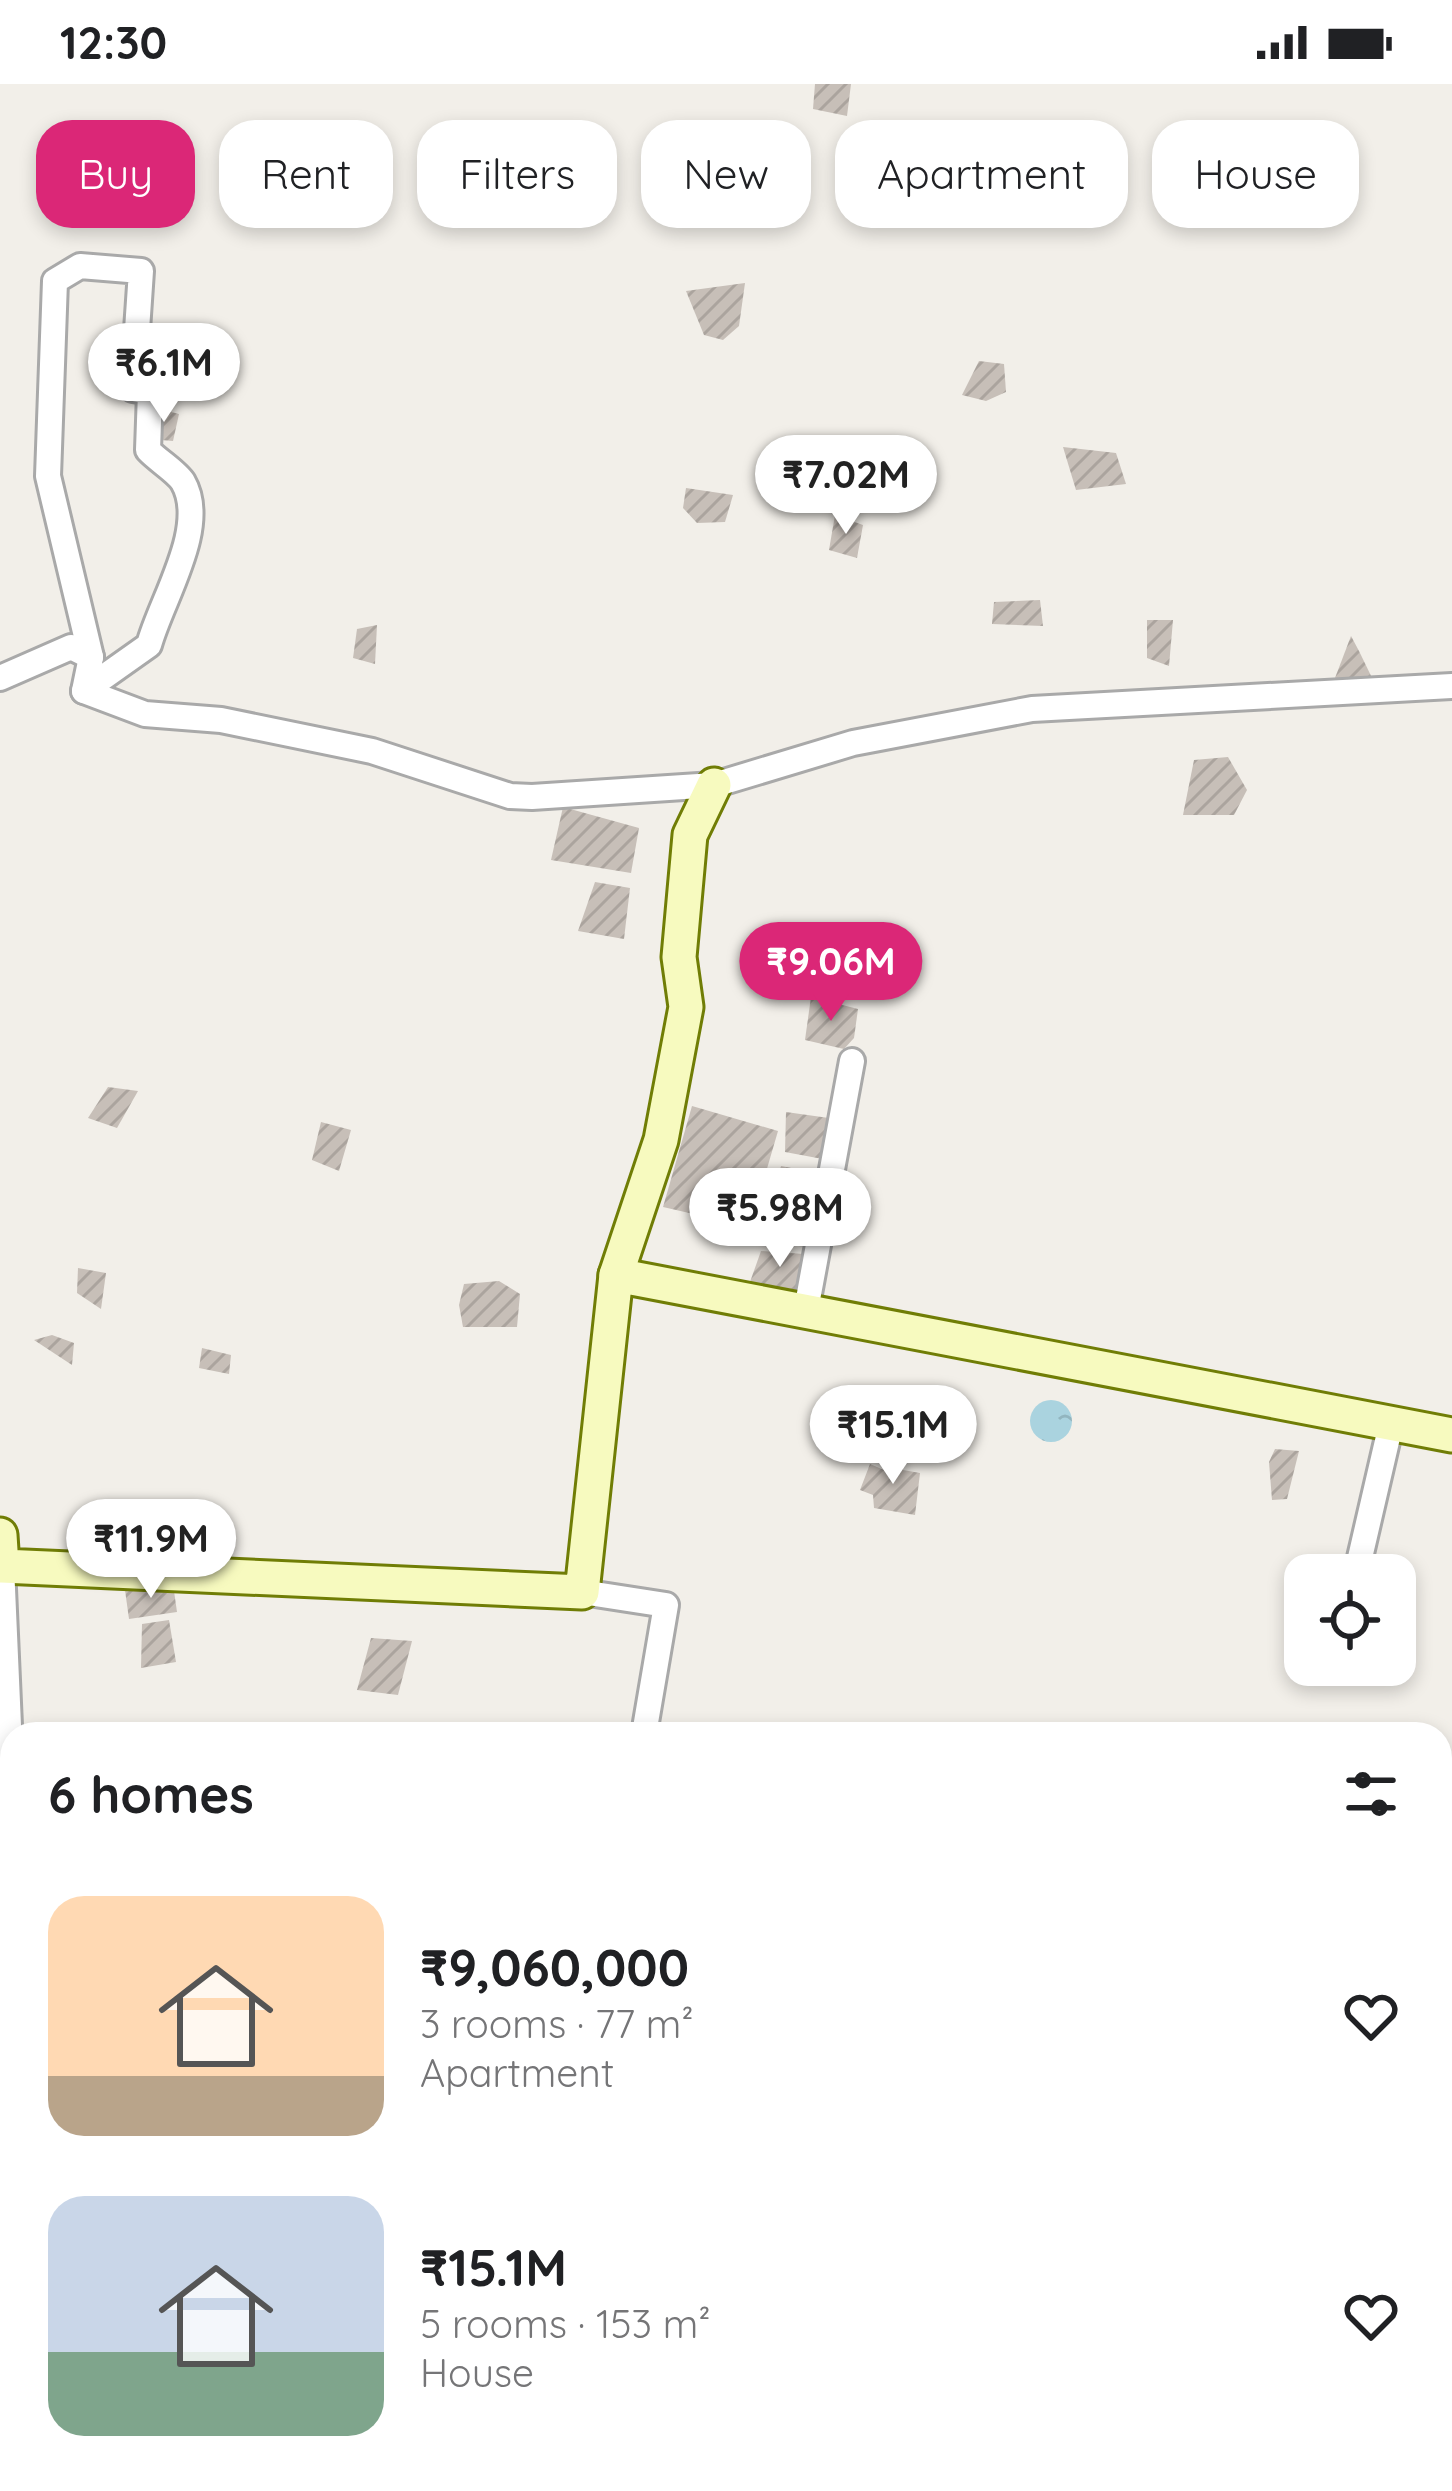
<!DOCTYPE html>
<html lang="en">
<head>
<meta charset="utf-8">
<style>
	body { margin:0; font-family:Quicksand,sans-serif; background:#f6f6f6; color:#202124; height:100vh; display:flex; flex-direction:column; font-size:45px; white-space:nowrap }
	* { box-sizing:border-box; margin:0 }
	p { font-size:39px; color:#757577 }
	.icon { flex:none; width:66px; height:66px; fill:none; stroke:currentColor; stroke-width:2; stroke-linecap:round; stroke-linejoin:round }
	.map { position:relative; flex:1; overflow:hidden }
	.drawer { position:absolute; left:0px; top:1638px; width:1452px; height:771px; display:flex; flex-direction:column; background:#fff; border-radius:36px 36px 0 0; box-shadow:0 6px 18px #0003 }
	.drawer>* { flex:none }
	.guide { position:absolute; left:36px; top:36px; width:1380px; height:108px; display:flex; gap:24px }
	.buttons { position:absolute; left:1284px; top:1470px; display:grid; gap:24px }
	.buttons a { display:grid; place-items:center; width:132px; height:132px; border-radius:24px; background:#fff; box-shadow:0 6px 18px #0003; font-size:60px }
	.price { position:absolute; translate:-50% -102px; padding:0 27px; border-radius:42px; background:#fff; color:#222; font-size:39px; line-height:78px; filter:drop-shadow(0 3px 6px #0008) }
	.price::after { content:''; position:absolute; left:50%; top:72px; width:36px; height:27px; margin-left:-18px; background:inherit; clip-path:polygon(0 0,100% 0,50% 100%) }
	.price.on { background:#db2777; color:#fff }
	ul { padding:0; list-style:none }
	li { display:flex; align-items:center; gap:36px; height:300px; padding:0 48px }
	li span { display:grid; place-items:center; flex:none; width:336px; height:240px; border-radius:36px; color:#555 }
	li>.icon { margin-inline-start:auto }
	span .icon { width:144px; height:144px; fill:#fffc; stroke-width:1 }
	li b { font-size:51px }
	h2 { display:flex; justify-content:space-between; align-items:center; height:144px; padding:0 48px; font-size:51px }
	.chip { padding:0 42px; border-radius:36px; background:#fff; box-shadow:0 6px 18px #0003; font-size:42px; line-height:108px }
	.chip.on { background:#db2777; color:#fff }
	.status { display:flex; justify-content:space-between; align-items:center; height:84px; padding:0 60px; background:#fff; direction:ltr }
	.status svg { height:33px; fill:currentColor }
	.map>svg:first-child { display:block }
	.water { fill:url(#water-ripples) }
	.building { fill:url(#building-hatch) }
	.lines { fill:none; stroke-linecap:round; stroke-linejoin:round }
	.street-casing { stroke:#a9a9a9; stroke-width:30 }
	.secondary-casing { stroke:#707d05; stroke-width:39 }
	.primary-casing { stroke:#a06b00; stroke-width:45 }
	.street { stroke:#fff; stroke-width:24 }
	.secondary { stroke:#f7fabf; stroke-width:33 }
	.primary { stroke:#fcd6a4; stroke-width:39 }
</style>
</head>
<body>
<div class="status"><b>12:30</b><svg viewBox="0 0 49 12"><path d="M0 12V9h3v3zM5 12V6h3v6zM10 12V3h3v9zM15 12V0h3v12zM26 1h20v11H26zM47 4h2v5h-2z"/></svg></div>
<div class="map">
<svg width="1452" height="2407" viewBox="0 0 1452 2407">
	<defs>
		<pattern id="water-ripples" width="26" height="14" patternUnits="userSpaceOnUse" patternTransform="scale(3)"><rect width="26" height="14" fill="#aad3df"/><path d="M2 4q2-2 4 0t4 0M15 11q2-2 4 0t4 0" fill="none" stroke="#92b5bf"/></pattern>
		<pattern id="building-hatch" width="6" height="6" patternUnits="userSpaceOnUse" patternTransform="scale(3)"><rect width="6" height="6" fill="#c7bfb8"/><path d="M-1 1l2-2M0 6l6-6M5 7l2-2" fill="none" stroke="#aba49e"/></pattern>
	</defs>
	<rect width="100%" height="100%" fill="#f2efe9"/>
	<circle class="water" cx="1051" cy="1337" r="21"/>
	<g class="building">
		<polygon points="815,0 851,0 847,32 813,25"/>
		<polygon points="745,199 739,242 723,256 704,251 686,207"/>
		<polygon points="979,277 1004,280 1006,308 986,317 962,311"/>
		<polygon points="156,324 179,330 173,357 149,355"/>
		<polygon points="1063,363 1116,369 1126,400 1076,406"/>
		<polygon points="783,368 829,376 817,403 786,403"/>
		<polygon points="686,404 733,411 725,438 697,439 683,424"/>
		<polygon points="835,431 863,441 857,474 829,466"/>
		<polygon points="1040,516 1043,542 992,540 994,518"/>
		<polygon points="1147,536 1173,536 1169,582 1147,574"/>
		<polygon points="377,541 375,580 353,574 357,545"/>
		<polygon points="1351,552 1359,567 1374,598 1335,594"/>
		<polygon points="1228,673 1247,706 1234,731 1183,731 1194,676"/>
		<polygon points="563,723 639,744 631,789 551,776"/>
		<polygon points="595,798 630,804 624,855 578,847"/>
		<polygon points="811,913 858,925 854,954 844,965 805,956"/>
		<polygon points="108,1003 138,1007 117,1044 88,1034"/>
		<polygon points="692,1022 778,1047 750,1143 663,1123"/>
		<polygon points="786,1028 836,1035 828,1076 785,1068"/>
		<polygon points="321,1038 351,1046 339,1087 312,1076"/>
		<polygon points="781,1082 822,1090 820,1126 771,1119"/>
		<polygon points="768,1130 814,1133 810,1163 764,1159"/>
		<polygon points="761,1167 804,1170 802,1207 750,1198"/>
		<polygon points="78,1184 106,1189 101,1225 77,1209"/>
		<polygon points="499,1197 520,1210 517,1243 463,1243 459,1221 464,1200"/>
		<polygon points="52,1251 74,1259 72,1281 34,1256"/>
		<polygon points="202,1264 231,1271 229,1290 199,1284"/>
		<polygon points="1275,1365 1299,1367 1287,1415 1272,1416 1269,1378"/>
		<polygon points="887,1372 903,1374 903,1386 920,1389 915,1431 874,1424 873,1411 860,1406 870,1380 884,1386"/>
		<polygon points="173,1500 177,1528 129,1535 125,1506"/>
		<polygon points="1302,1527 1305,1527 1305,1575 1293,1572"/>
		<polygon points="169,1536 176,1578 141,1584 142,1540"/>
		<polygon points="371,1554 412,1557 398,1611 357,1606"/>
		<polygon points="1348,1581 1389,1581 1386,1591"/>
		<polygon points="1443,1973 1452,1974 1452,2014 1440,2012"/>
		<polygon points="1440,2063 1452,2066 1452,2110 1440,2107"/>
		<polygon points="1440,2113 1452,2115 1452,2152 1440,2150"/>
	</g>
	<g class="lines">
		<g class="street-casing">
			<g id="street">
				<path d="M80,182l61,5 -8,118 17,3 -2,58c9,10 29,22 35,32 26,45 -22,118 -34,163l-65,46 7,-34 -43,-181 7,-195z"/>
				<polyline points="0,594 71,563 91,573"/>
				<polyline points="84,607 145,630 221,636 372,667 510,712 532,713 714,701 853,659 1032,625 1452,602"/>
				<polyline points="806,1226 852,977"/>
				<polyline points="2,1482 12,1710"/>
				<polyline points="1356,1491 1391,1340"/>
				<polyline points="582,1508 666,1521 644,1650"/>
				<polyline points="1440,2162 1452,2164"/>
				<polyline points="42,2397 42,2407"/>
				<polyline points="930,2407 931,2397"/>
			</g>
		</g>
		<g class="secondary-casing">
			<g id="secondary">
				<polyline points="616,1191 661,1056 686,923 679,873 690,751 714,701"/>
				<polyline points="0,1451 2,1482 582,1508 616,1191 1452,1351"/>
			</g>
		</g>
		<g class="primary-casing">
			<polyline id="primary" points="1440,2388 1452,2358"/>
		</g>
		<use href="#street" class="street"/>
		<use href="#secondary" class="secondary"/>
		<use href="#primary" class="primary"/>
	</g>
</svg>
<div class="buttons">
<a><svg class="icon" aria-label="locate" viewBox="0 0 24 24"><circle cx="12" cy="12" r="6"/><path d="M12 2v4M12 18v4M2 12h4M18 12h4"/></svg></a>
</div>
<b class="price" style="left:164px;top:341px">₹6.1M</b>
<b class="price" style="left:846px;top:453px">₹7.02M</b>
<b class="price on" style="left:831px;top:940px">₹9.06M</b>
<b class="price" style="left:780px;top:1186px">₹5.98M</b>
<b class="price" style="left:893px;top:1403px">₹15.1M</b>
<b class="price" style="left:151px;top:1517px">₹11.9M</b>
<div class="guide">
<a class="chip on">Buy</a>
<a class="chip">Rent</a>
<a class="chip">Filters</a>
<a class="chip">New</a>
<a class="chip">Apartment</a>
<a class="chip">House</a>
</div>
<section class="drawer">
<h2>6 homes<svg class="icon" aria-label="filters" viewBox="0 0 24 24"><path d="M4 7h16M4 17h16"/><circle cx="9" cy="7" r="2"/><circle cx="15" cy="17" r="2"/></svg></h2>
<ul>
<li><span style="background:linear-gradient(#ffd9b3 75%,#b9a48a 0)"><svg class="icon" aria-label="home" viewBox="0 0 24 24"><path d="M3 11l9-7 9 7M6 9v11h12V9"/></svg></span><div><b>₹9,060,000</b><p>3 rooms · 77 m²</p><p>Apartment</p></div><svg class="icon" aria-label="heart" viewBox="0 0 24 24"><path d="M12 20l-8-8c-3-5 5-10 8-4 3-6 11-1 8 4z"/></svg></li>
<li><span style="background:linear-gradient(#c9d6e8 65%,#7fa58c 0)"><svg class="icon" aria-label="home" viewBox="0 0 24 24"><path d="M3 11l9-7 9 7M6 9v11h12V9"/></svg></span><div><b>₹15.1M</b><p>5 rooms · 153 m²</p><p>House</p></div><svg class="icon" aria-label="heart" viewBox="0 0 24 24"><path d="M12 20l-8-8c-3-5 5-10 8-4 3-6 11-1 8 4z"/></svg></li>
</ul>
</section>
</div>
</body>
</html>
